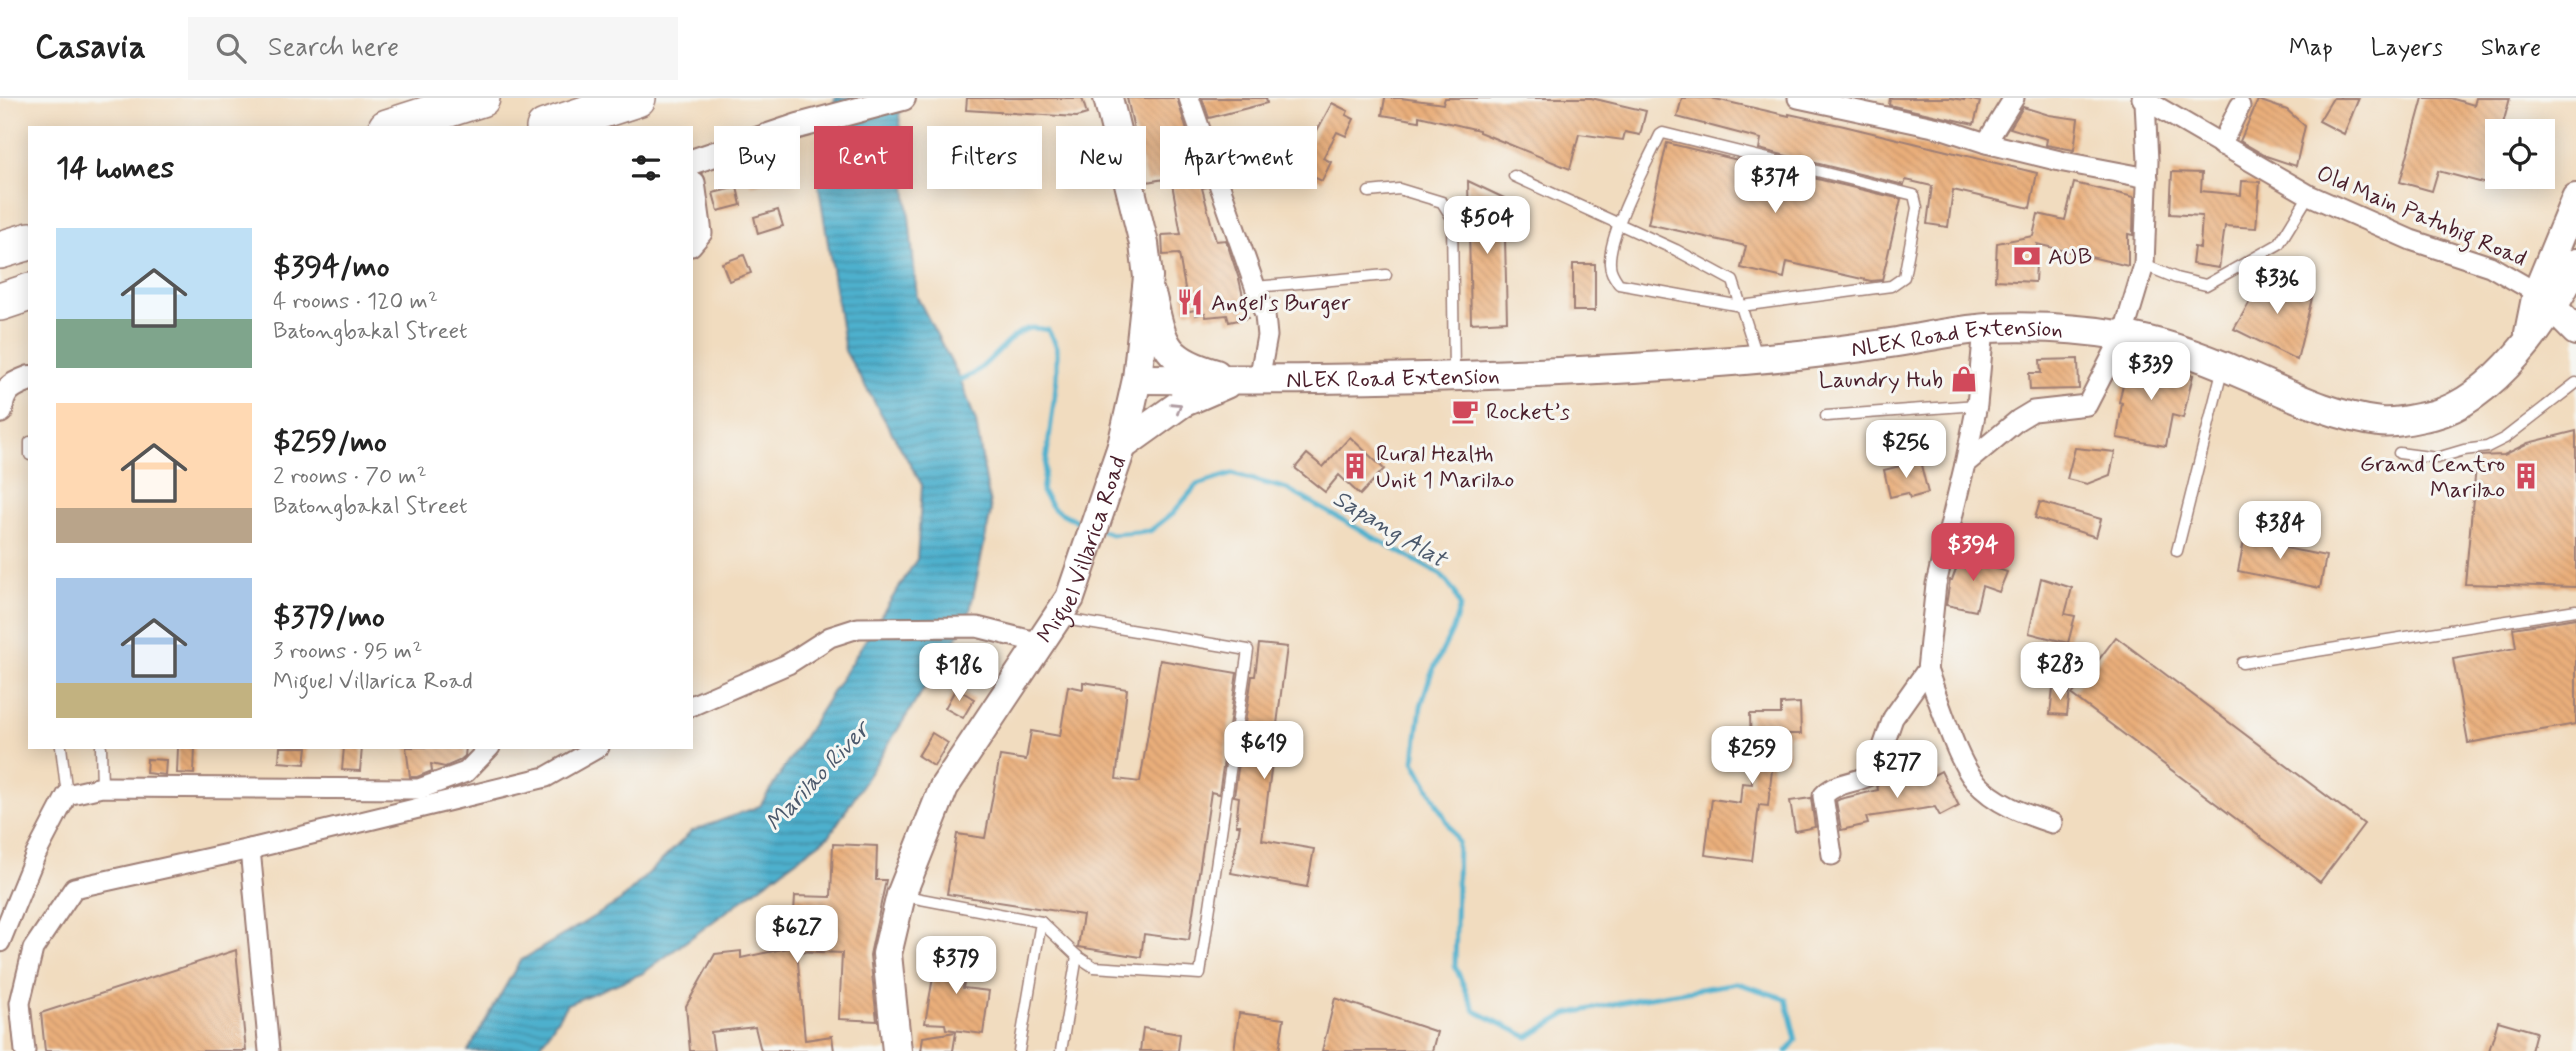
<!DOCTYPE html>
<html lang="en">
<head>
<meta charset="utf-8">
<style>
	body { margin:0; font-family:Mynerve,sans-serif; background:#f6f6f6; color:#222; height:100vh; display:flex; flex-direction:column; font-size:26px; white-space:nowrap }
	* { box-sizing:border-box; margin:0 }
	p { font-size:23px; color:#767676 }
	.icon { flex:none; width:38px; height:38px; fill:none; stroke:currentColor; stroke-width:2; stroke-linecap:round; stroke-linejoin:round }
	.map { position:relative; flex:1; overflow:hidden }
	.sheet { position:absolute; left:28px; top:28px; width:665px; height:623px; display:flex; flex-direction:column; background:#fff; border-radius:0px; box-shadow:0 4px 18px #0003 }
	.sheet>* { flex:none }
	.guide { position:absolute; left:714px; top:28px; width:665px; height:63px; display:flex; gap:14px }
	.fabs { position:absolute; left:2485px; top:21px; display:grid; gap:14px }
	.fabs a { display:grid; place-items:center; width:70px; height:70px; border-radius:0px; background:#fff; box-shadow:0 4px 18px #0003; font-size:35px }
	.price { position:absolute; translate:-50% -60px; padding:0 16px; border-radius:14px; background:#fff; color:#222; font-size:23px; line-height:46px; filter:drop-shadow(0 2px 4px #0008) }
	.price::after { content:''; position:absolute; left:50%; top:42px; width:21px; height:16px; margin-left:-10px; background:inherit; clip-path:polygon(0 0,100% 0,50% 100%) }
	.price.selected { background:#d1495b; color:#fff }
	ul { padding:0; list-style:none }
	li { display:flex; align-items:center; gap:21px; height:175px; padding:0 28px }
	li span { display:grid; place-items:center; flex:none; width:196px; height:140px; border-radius:0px; color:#555 }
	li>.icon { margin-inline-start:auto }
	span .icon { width:84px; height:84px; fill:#fffc; stroke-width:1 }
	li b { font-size:30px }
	h2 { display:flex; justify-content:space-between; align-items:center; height:84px; padding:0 28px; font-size:30px }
	.pill { padding:0 24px; border-radius:0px; background:#fff; box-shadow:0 4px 18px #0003; font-size:24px; line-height:63px }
	.pill.selected { background:#d1495b; color:#fff }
	header { display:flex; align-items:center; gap:42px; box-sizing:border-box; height:98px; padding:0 35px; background:#fff; border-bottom:2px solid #e0e0e0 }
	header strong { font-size:33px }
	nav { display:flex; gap:38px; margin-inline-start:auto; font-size:24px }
	.search { width:490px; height:63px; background:#f6f6f6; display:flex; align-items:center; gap:18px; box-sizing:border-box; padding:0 24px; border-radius:0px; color:#767676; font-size:26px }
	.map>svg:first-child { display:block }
	.water { fill:url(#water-rules); stroke:#4c687c; stroke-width:2 }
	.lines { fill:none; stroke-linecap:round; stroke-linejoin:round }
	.stream { stroke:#4eb0cd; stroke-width:5 }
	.building { fill:url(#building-back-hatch) }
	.service-casing { stroke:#9e7e75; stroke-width:13 }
	.minor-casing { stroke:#9e7e75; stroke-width:23 }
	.tertiary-casing { stroke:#9e7e75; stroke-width:28 }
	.secondary-casing { stroke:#9e7e75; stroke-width:32 }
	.motorway-casing { stroke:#9e7e75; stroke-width:40 }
	.service { stroke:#fff; stroke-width:10 }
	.minor { stroke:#fff; stroke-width:19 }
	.tertiary { stroke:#fff; stroke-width:24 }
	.secondary { stroke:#fff; stroke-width:28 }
	.motorway { stroke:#fff; stroke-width:37 }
	.oneway { stroke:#ae9aa0 }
	.labels { text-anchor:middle; stroke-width:6; stroke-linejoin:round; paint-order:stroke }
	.street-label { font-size:23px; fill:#4a1f2b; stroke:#f6f6f2 }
	.poi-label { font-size:23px; fill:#4a1f2b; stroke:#f6f6f2; text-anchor:start }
	.water-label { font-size:24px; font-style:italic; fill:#4c596c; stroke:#f6f6f2 }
</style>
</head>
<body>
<header>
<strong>Casavia</strong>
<div class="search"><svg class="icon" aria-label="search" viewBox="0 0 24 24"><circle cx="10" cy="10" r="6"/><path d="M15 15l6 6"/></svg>Search here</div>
<nav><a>Map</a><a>Layers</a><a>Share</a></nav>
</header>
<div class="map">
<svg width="2576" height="953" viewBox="0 0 2576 953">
	<defs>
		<pattern id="water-rules" width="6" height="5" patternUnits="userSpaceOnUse" patternTransform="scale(1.75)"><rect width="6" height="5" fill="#4eb0cd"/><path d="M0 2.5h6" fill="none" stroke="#438fa7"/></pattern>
		<pattern id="building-back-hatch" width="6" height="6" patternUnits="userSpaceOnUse" patternTransform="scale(1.75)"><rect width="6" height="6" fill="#e9ae7a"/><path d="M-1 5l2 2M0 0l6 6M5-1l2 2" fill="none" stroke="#c9956a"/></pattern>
	</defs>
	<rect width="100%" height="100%" fill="#f6f6f2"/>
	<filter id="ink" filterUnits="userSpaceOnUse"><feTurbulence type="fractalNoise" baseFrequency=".0143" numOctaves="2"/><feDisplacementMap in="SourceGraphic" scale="14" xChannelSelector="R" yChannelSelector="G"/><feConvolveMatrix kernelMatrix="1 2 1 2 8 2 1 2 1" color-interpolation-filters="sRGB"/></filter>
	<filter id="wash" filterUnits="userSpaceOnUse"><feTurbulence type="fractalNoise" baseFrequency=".00686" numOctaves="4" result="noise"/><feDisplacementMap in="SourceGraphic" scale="28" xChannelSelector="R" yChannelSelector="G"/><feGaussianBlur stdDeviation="1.57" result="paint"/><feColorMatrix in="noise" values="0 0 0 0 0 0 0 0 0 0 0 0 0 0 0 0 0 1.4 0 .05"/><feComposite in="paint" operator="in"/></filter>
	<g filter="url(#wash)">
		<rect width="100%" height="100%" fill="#f1dcbf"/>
		<polygon class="water" points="835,0 905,0 899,17 917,199 961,283 976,324 991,413 968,522 830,737 643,875 567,906 537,953 468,953 520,863 620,803 692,733 760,708 917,461 922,387 845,253 819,89"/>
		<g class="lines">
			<g class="stream">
				<path d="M955,283c29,-3 52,-50 76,-53 5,0 12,1 17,2l9,17v31l-15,114 12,17 32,17"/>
				<polyline points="1102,433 1112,436 1150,433 1173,415 1197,387 1232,376 1287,391 1441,477 1454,493 1460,508 1453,531 1431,576 1421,608 1414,663 1458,744 1455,868 1475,913 1528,939 1567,916 1638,901 1737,885 1786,901 1796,942 1787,953"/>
			</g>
		</g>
		<g id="blocks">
			<g class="building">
				<polygon points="967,0 1082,0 1087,16 1077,19 966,12"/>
				<polygon points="1127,0 1177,0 1200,75 1207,89 1202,90 1216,143 1226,142 1239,181 1248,220 1229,224 1227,217 1206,219 1205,215 1196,217 1195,212 1185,214 1182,197 1186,196 1179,156 1163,157 1162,137 1181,136 1171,80 1146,84"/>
				<polygon points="1202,0 1266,0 1267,5 1209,20"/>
				<polygon points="1385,0 1401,0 1443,6 1445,0 1591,0 1646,13 1640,37 1625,34 1623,42 1579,36 1570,71 1479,34 1479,32 1419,18 1419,23 1382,17"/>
				<polygon points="1682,0 1711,0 1789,18 1789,16 1844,28 2037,75 2030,110 1953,92 1948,129 1927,126 1932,88 1906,82 1904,87 1759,51 1761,41 1677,19"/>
				<polygon points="1890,0 1951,0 1964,2 1964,0 1980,4 1974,26 1889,7"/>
				<polygon points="2333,0 2359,0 2344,36 2319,23"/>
				<polygon points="2423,0 2450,0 2474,7 2476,0 2510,0 2501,33 2497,33 2497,48 2487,86 2438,73 2432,93 2400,84"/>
				<polygon points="2258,2 2287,12 2305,28 2296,68 2266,58 2240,43"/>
				<polygon points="1332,5 1348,13 1346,17 1354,21 1346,38 1337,34 1323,60 1331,64 1322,83 1287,67 1296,48 1306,53"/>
				<polygon points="2023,9 2049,17 2078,21 2074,52 2046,47 2047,41 2010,30"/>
				<polygon points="1667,45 1901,101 1882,182 1871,183 1787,164 1784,180 1741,170 1746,148 1648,126"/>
				<polygon points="764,62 770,83 751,88 747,72"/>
				<polygon points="2172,74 2202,75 2201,93 2241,97 2242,83 2260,84 2256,130 2225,128 2219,170 2192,166 2194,149 2200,150 2202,118 2170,116"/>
				<polygon points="1468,83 1504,100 1507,223 1471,225"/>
				<polygon points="2074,85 2134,99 2133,137 2128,136 2128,168 2037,146 2035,184 1995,182 1997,145 2033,138 2038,116 2065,122"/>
				<polygon points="737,89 741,107 718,113 713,95"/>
				<polygon points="778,112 783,128 758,136 754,119"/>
				<polygon points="744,157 751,175 729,183 722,165"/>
				<rect x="1573" y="166" width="22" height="47"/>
				<polygon points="2266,176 2313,196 2297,262 2234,231"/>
				<polygon points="2078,261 2079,291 2030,292 2029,275 2041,275 2040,262"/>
				<polygon points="2129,261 2193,277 2183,320 2172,317 2166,348 2117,340 2122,305 2119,304"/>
				<polygon points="2576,333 2576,489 2465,486 2477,358 2504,357 2528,345"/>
				<polygon points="1350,339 1384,371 1360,397 1339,377 1325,394 1295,370 1307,356 1323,369"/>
				<polygon points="2075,350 2115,354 2110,377 2087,386 2067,381"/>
				<polygon points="1920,363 1928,395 1910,400 1908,395 1890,399 1884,372"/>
				<polygon points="2040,404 2101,421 2096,439 2035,420"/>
				<polygon points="2246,433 2282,441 2280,449 2326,458 2320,490 2238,473"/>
				<polygon points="1961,458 2007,474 1999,494 1982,488 1976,513 1946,507 1950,482 1952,482"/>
				<polygon points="2041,480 2072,490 2065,516 2075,518 2068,545 2029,535"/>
				<polygon points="2576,520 2576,626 2468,645 2453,561 2516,550 2513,530"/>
				<polygon points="2116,539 2364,726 2320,784 2072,597"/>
				<polygon points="1259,546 1287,549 1262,742 1314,751 1307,789 1231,775 1240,727 1236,727 1239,699 1234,698 1252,578 1255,578"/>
				<polygon points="1160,562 1237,575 1219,696 1211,694 1189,842 1144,836 1141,859 1078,849 1083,817 947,796 957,736 985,740 1000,658 1026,662 1031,633 1060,638 1068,588 1083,591 1083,584 1127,591 1116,681 1140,684"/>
				<polygon points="956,590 974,601 963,620 945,610"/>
				<polygon points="2053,590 2070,592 2067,617 2050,616"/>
				<polygon points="1800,605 1801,636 1788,636 1789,662 1773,663 1768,708 1759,707 1752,763 1705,757 1712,701 1740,705 1742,685 1752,686 1750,616 1781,616 1781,606"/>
				<polygon points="932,635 948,645 934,668 918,658"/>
				<polygon points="178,649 195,649 194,676 177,675"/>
				<polygon points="280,649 307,649 305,666 279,664"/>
				<polygon points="344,649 362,649 360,673 342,672"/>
				<polygon points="406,649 466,649 465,658 459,663 445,669 431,666 432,673 417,679 410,679"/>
				<polygon points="147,661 166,662 165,677 146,675"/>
				<polygon points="1941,673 1959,708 1940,718 1935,709 1866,719 1868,726 1841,732 1836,703 1840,701 1878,692 1877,687 1881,685 1916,679 1917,686"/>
				<polygon points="1811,700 1815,729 1795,733 1790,703"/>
				<polygon points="833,746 877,748 876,782 886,782 870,857 877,923 839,921 842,855 797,853 805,942 832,938 834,953 761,953 755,929 711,934 714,953 690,953 686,908 715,856 741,853 741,860 792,849 795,798 831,799"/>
				<polygon points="938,851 969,856 963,890 989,893 983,936 946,931 945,926 925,925"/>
				<polygon points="236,852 246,953 45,953 41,915"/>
				<polygon points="1335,900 1437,934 1432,953 1322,953"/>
				<polygon points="1239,915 1284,921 1279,953 1234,953"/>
				<polygon points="2498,923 2536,934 2531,953 2489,953"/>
				<polygon points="1143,930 1180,936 1178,953 1140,953"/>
				<polygon points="956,934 953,953 921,953 923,939"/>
			</g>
		</g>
	</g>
	<g filter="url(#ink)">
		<use href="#blocks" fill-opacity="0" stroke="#9e7e75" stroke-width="2"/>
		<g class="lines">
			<g class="service-casing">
				<g id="service">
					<path d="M1663,35l251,62 3,13 -13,69 -13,9 -150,20 -122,-22c-4,-6 -9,-12 -9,-20 -2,-31 36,-99 50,-129z"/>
					<polyline points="1514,78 1676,152 1733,183 1757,258"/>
					<polyline points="1369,94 1399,91 1442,104 1452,120 1454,276"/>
					<polyline points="2144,167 2176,180 2206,187 2279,146 2309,97"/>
					<polyline points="1255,189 1386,177"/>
					<polyline points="1826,318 1977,307"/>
					<polyline points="30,344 30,357"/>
					<polyline points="2399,355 2437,360 2464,352 2487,349 2505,340 2576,285"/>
					<polyline points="2177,453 2223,269"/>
					<polyline points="2242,565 2576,512"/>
					<polyline points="61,649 67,697"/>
					<polyline points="101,649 102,689"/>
					<polyline points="905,798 1041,824 1019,953"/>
					<polyline points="1041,824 1077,858 1094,869 1200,876 1248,552 1059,520"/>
					<polyline points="1061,953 1077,858"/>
				</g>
			</g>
			<g class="minor-casing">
				<g id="minor">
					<polyline points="1189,0 1265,217 1267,238 1259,282"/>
					<polyline points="1798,0 1943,31 1986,45 2064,64 2148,80"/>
					<polyline points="2142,0 2309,97 2411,142 2490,168 2537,195"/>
					<polyline points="1986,45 2014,0"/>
					<polyline points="2221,47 2240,8"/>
					<polyline points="691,148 702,135 695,84"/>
					<polyline points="1965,366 1977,307 1984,230"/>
					<path d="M1927,572c11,27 30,92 48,111 20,23 49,33 77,42"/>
					<polyline points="691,608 788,566 830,539 858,530 977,529 1040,545"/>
					<polyline points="250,751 269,953"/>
					<path d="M1832,757l-9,-59c13,-15 34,-12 51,-23l19,-55 34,-48 9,-86 29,-120 53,-44 15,-9 54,-6 36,-70 21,-70 4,-104 -3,-59"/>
					<polyline points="0,844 35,758 67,697 102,689 419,691 466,674 490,649"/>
					<polyline points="25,953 20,905 33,851 74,790 250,751 546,679 599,649"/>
				</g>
			</g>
			<g class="tertiary-casing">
				<g id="tertiary">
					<polyline points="691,64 798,28 903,0"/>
					<path d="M0,313c2,-21 11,-26 30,-33"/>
				</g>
			</g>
			<g class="secondary-casing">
				<g id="secondary">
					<polyline points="2541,198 2576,233"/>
					<path d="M1152,199c11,48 13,63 64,77"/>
					<polyline points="2529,235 2537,195 2576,100"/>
					<path id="s1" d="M1137,281c202,2 406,-2 607,-19 51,-4 102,-10 153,-18 30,-5 61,-12 91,-14 44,-2 87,0 130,7 42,6 86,22 124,39 45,19 88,42 138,48 15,2 37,-4 53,-7 59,-15 120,-98 143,-152"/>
					<polyline points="1122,348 1182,305 1226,286"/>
					<path id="s2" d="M897,953l-10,-97 14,-59 43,-108 126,-189 52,-152 15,-67 11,-102 -4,-33 -36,-146"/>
				</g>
			</g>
			<g class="motorway-casing">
				<g id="motorway">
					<polyline points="387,30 481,0"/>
					<polyline points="545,30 637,0"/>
					<polyline points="0,152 30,143"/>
					<polyline points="0,204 30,194"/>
				</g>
			</g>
			<use href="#service" class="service"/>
			<use href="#minor" class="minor"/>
			<use href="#tertiary" class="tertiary"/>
			<use href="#secondary" class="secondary"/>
			<use href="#motorway" class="motorway"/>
		</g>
		<defs><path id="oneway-chevron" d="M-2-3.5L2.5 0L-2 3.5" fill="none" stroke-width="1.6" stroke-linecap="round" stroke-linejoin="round" transform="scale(1.75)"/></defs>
		<use class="oneway" href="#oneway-chevron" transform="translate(1177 309) rotate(-33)"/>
	</g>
	<defs>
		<g id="bank-bare" transform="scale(2.1)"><path d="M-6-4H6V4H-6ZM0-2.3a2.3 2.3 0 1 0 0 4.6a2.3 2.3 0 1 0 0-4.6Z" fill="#d1495b" stroke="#f6f6f2" stroke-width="2.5" paint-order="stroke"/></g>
		<g id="restaurant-bare" transform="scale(2.1)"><path d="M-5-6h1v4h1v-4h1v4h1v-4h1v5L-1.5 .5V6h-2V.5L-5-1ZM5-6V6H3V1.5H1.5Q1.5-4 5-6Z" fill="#d1495b" stroke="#f6f6f2" stroke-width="2.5" paint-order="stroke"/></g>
		<g id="shop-bare" transform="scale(2.1)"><path d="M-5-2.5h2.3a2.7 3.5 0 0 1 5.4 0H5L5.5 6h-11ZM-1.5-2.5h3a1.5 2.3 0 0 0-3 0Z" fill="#d1495b" stroke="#f6f6f2" stroke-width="2.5" paint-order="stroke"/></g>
		<g id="cafe-bare" transform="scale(2.1)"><path d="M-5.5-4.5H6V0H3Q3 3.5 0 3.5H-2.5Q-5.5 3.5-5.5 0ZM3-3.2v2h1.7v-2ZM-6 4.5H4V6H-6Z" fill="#d1495b" stroke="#f6f6f2" stroke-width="2.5" paint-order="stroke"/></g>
		<g id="building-bare" transform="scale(2.1)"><path d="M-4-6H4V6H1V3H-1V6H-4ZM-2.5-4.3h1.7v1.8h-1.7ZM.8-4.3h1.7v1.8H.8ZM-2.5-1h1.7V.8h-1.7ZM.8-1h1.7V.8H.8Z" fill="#d1495b" stroke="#f6f6f2" stroke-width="2.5" paint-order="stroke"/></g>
	</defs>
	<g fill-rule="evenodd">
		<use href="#bank-bare" x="2027" y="158"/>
		<use href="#restaurant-bare" x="1190" y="204"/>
		<use href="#shop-bare" x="1964" y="281"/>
		<use href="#cafe-bare" x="1465" y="313"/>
		<use href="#building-bare" x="1355" y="368"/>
		<use href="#building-bare" x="2526" y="378"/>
	</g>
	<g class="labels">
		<g class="street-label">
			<text transform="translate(2422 117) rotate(23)" y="8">Old Main Patubig Road</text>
			<text dy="8" stroke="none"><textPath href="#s1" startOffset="822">NLEX Road Extension</textPath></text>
			<text dy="8" stroke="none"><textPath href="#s1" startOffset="256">NLEX Road Extension</textPath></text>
			<text dy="8" stroke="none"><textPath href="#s2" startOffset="551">Miguel Villarica Road</textPath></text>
		</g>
		<g class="poi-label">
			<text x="2048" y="166">AUB</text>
			<text x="1211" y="212">Angel's Burger</text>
			<text x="1943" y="289" text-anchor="end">Laundry Hub</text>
			<text x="1486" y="321">Rocket’s</text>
			<text x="1376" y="363">Rural Health<tspan x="1376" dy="26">Unit 1 Marilao</tspan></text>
			<text x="2505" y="373" text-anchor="end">Grand Centro<tspan x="2505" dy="26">Marilao</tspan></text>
		</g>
		<g class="water-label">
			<text transform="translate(1390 430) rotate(31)" y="8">Sapang Alat</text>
			<text transform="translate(817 678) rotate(-47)" y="8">Marilao River</text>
		</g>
	</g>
</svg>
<div class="fabs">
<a><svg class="icon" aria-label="locate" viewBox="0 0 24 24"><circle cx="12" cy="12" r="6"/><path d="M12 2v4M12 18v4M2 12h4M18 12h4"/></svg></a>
</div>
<b class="price" style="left:1775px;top:117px">$374</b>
<b class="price" style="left:1487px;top:158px">$504</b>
<b class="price" style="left:2277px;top:218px">$336</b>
<b class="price" style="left:2151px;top:304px">$339</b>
<b class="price" style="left:1906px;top:382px">$256</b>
<b class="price" style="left:2280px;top:463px">$384</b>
<b class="price selected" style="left:1973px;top:485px">$394</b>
<b class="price" style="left:2060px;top:604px">$283</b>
<b class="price" style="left:959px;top:605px">$186</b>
<b class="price" style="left:1264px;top:683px">$619</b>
<b class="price" style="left:1752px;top:688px">$259</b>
<b class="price" style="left:1897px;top:702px">$277</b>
<b class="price" style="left:797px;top:867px">$627</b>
<b class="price" style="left:956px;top:898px">$379</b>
<div class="guide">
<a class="pill">Buy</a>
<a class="pill selected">Rent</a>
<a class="pill">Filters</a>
<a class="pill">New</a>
<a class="pill">Apartment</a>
</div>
<section class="sheet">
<h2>14 homes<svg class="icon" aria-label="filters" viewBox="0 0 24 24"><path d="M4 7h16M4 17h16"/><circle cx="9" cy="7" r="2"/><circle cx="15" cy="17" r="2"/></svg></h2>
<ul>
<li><span style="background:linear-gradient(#bfe0f5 65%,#7fa58c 0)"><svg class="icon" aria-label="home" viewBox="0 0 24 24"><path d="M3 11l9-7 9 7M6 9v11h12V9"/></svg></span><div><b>$394/mo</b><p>4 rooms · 120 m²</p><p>Batongbakal Street</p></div></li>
<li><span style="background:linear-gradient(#ffd9b3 75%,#b9a48a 0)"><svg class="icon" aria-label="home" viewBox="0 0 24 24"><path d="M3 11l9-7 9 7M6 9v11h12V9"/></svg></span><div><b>$259/mo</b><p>2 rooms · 70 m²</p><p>Batongbakal Street</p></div></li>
<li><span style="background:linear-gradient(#a9c7e8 75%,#c2b280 0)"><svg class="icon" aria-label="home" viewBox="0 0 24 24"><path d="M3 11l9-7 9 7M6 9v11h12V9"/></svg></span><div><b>$379/mo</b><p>3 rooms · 95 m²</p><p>Miguel Villarica Road</p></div></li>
</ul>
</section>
</div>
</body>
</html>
